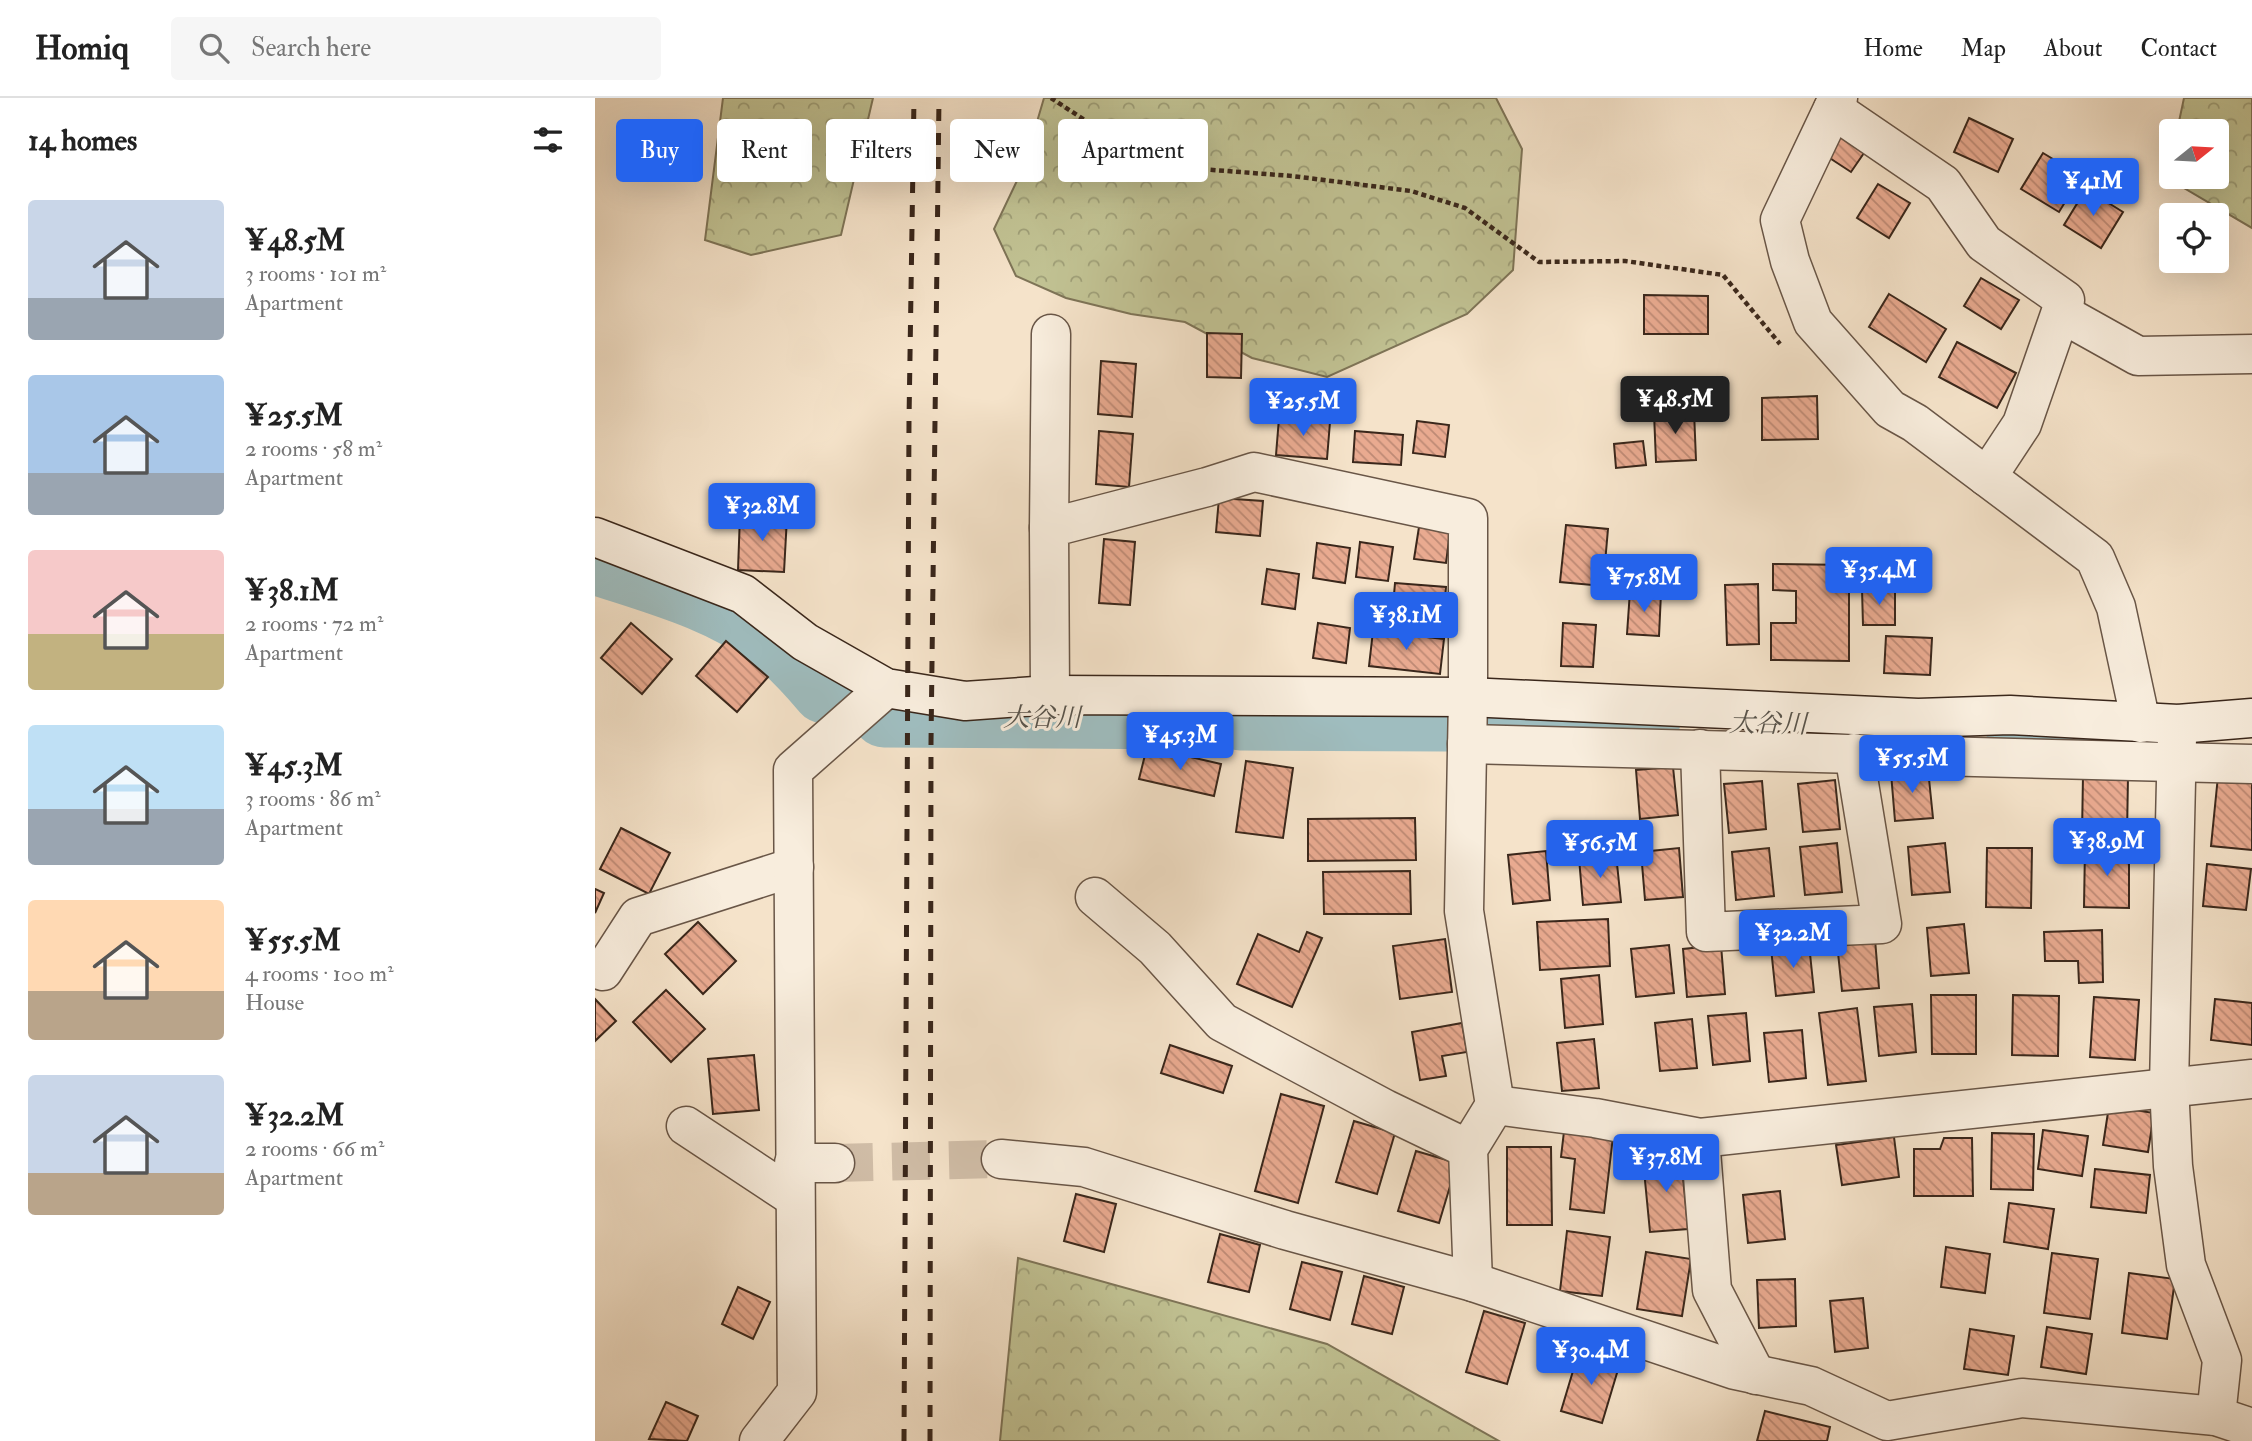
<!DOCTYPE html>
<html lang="en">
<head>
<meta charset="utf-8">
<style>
	body { margin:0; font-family:"IM FELL Double Pica","Noto Serif JP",serif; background:#f6f6f6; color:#222; height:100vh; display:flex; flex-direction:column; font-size:26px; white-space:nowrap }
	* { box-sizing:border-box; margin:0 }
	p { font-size:23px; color:#767676 }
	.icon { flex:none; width:38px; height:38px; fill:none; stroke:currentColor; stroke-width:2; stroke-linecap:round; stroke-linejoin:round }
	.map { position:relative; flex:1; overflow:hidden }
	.drawer { display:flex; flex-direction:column; background:#fff; width:595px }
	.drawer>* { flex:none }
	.banner { position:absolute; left:21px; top:21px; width:665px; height:63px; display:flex; gap:14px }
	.needle { width:46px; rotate:72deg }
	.buttons { position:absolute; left:1564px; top:21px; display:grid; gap:14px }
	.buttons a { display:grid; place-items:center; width:70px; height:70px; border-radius:7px; background:#fff; box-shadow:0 7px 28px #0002; font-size:35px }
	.price { position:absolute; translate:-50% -60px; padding:0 16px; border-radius:7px; background:#2563eb; color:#fff; font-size:23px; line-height:46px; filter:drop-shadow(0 2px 4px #0008) }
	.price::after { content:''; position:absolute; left:50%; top:42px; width:21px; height:16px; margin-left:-10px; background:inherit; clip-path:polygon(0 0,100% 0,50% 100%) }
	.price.selected { background:#222; color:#fff }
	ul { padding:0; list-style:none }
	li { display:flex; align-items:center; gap:21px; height:175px; padding:0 28px }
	li span { display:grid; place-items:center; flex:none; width:196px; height:140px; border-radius:7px; color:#555 }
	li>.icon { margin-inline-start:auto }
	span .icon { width:84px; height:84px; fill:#fffc; stroke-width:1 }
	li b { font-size:30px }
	h2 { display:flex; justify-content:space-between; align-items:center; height:84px; padding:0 28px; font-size:30px }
	.chip { padding:0 24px; border-radius:7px; background:#fff; box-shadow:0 7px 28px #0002; font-size:24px; line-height:63px }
	.chip.selected { background:#2563eb; color:#fff }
	header { display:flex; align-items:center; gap:42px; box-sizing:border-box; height:98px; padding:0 35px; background:#fff; border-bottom:2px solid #e0e0e0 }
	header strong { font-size:33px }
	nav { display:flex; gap:38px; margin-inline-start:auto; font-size:24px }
	.search { width:490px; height:63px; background:#f6f6f6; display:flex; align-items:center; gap:18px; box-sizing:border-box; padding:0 24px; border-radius:7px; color:#767676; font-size:26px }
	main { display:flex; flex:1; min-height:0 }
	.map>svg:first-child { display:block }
	.forest { fill:url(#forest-crowns); stroke:#7e7457; stroke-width:2 }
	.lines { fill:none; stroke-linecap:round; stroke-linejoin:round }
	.river { stroke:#9fbdbf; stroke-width:63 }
	.building { fill:url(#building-back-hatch); stroke:#3a271b; stroke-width:2 }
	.street-tunnel { stroke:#d0bda7; stroke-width:38; stroke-dasharray:38 19; stroke-linecap:butt }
	.street-casing { stroke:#695647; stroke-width:41 }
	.secondary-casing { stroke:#3a271b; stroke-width:41 }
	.path { stroke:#3a271b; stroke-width:4.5; stroke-dasharray:5 3.5; stroke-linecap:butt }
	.street { stroke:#f8eddd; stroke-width:38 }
	.secondary { stroke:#f8eddd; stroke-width:38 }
	.rail { stroke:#3a271b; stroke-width:5; stroke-dasharray:12 12; stroke-linecap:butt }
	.labels { text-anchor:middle; stroke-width:6; stroke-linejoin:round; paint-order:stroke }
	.water-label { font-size:26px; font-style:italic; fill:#58544c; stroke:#f8eddd }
</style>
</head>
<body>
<header>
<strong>Homiq</strong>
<div class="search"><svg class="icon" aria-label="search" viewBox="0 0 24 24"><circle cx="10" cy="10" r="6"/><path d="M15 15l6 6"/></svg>Search here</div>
<nav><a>Home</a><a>Map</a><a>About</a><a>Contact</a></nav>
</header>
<main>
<section class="drawer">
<h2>14 homes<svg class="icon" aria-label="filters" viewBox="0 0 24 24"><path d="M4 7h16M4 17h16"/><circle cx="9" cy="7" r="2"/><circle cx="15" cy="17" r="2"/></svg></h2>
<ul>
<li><span style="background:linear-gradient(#c9d6e8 70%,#9aa5b1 0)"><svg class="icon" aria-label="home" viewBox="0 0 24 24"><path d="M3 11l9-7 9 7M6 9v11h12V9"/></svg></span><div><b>¥48.5M</b><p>3 rooms · 101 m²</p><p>Apartment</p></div></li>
<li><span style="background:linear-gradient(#a9c7e8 70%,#9aa5b1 0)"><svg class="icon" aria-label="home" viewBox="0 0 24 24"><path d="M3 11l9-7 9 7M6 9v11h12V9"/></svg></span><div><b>¥25.5M</b><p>2 rooms · 58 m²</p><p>Apartment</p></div></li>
<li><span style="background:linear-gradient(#f6c9c9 60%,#c2b280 0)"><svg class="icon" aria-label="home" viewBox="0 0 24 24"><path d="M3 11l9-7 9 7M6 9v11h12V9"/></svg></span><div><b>¥38.1M</b><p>2 rooms · 72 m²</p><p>Apartment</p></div></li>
<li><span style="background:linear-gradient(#bfe0f5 60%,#9aa5b1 0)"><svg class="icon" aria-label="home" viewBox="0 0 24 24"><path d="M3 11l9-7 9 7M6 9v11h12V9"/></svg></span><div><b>¥45.3M</b><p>3 rooms · 86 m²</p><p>Apartment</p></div></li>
<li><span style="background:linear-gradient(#ffd9b3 65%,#b9a48a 0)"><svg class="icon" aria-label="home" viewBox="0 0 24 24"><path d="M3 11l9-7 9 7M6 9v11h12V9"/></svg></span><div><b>¥55.5M</b><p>4 rooms · 100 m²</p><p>House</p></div></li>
<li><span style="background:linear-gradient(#c9d6e8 70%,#b9a48a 0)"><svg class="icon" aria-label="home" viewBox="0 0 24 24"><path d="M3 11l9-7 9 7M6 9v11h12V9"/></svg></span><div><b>¥32.2M</b><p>2 rooms · 66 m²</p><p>Apartment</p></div></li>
</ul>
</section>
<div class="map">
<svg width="1657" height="1343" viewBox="0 0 1657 1343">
	<defs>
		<pattern id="forest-crowns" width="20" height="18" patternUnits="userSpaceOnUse" patternTransform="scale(1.75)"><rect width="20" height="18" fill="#c1c293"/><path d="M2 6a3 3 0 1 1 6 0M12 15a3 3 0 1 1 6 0" fill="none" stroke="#9e9e77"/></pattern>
		<pattern id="building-back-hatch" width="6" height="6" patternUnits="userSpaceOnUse" patternTransform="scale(1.75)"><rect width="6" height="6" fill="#e9aa90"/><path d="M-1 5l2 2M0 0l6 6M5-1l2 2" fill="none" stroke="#be8a75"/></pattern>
	</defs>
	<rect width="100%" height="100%" fill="#f5e3ca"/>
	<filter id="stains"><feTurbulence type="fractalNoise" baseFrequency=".00286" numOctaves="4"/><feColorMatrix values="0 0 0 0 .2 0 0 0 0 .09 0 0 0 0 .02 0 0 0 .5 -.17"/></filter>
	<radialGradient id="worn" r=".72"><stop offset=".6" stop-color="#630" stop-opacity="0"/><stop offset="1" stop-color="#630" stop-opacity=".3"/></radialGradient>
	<g class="forest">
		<polygon points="128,0 278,0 246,137 156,157 110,142"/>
		<polygon points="449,0 901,0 927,51 918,172 872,216 732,279 657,260 590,224 536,216 471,200 421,178 399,131 429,68"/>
		<polygon points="1589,0 1657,0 1657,130 1572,80 1577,57 1577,79 1622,79 1622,33 1582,33"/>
		<polygon points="423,1160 732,1246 904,1343 405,1343"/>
	</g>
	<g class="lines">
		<g class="river">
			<path d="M0,465c60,20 123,36 175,75 20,15 37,34 54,54"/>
			<polyline points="289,618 605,620"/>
			<polyline points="645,621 851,622"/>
			<polyline points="878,622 1054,623"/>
			<polyline points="1423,636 1552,644"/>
		</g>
	</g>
	<g class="building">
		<polygon points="1374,20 1418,41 1403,74 1359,54"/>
		<polygon points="1242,33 1271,52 1256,74 1227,55"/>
		<polygon points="1448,55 1486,78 1464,114 1426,91"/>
		<polygon points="1283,86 1315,105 1294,140 1262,120"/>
		<polygon points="1491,91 1528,114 1506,150 1469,127"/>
		<polygon points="1386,180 1424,202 1406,231 1369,208"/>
		<polygon points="1294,196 1351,231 1331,264 1274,229"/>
		<polygon points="1049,197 1113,198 1113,236 1049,236"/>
		<polygon points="612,235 647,236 646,280 612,279"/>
		<polygon points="1362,244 1421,275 1402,310 1344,279"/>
		<polygon points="506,263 541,266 537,319 503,316"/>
		<polygon points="1222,298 1223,341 1167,342 1167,300"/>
		<polygon points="1099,313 1101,362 1061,364 1059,315"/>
		<polygon points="684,320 735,324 732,361 681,357"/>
		<polygon points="822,323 854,327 850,359 818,355"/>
		<polygon points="504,333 538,336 534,389 501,386"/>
		<polygon points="760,333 808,337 806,367 758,364"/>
		<polygon points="1048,343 1051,367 1021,370 1019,346"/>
		<polygon points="624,400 668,403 665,438 621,434"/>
		<polygon points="145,417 192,419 189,474 143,472"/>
		<polygon points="971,427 1013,431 1008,488 965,484"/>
		<polygon points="824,429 855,434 851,465 819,461"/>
		<polygon points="509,441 540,444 535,507 504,505"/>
		<polygon points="765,444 798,449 793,483 761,479"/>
		<polygon points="722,445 755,450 750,485 718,480"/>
		<polygon points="1178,466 1254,467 1254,563 1176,562 1176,525 1201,525 1201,493 1178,492"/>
		<polygon points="672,471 704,476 700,511 667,506"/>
		<polygon points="800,485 851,489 848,524 797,520"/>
		<polygon points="1163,486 1164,546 1132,547 1130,487"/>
		<polygon points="1300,490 1300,527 1268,527 1267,491"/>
		<polygon points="1035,493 1066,495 1064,538 1032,536"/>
		<polygon points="36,525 77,561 47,596 6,560"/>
		<polygon points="723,525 755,530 751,565 718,560"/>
		<polygon points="968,525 1001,527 998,569 966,568"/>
		<polygon points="778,533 849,541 845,576 774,568"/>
		<polygon points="1291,538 1337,540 1335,577 1289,575"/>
		<polygon points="131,543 173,579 142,614 101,578"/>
		<polygon points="552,649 626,666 619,698 544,681"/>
		<polygon points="651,663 698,670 688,740 641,734"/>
		<polygon points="1078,669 1083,717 1045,721 1041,672"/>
		<polygon points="1333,671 1338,720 1300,723 1296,675"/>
		<polygon points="1488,677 1533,678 1532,738 1487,737"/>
		<polygon points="1623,678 1657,681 1657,752 1616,748"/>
		<polygon points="1240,682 1245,731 1208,734 1203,686"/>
		<polygon points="1167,683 1171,731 1134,735 1129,686"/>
		<polygon points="820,720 821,762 713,763 713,721"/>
		<polygon points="26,730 75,755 54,796 5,771"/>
		<polygon points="1242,745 1247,794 1210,797 1205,749"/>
		<polygon points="1350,745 1355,794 1317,797 1313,749"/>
		<polygon points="1490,749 1534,750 1534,810 1489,809"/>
		<polygon points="1084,750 1088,799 1050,802 1046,754"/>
		<polygon points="1174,750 1179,798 1141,802 1137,754"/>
		<polygon points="1392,750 1437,750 1436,810 1391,809"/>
		<polygon points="951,753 955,802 918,806 913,757"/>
		<polygon points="1021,756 1026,804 988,807 984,760"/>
		<polygon points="1612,766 1656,771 1651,812 1608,808"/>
		<polygon points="815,773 816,816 729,816 728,774"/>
		<polygon points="0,791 9,795 0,815"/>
		<polygon points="1013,821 1015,868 945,872 942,824"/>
		<polygon points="103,824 141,863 108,896 70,856"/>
		<polygon points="1369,826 1374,875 1336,878 1332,830"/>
		<polygon points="1507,832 1508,884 1484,885 1483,863 1450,863 1449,834"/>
		<polygon points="712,834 727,840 697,909 642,886 663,836 704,854"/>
		<polygon points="850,841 857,894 805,901 798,848"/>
		<polygon points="1280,841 1284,890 1247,893 1242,845"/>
		<polygon points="1214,846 1219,894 1181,898 1176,850"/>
		<polygon points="1074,847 1079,895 1041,899 1036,851"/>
		<polygon points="1126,847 1130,896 1092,899 1088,851"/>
		<polygon points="1004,877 1008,926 970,930 966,881"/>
		<polygon points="71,892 110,931 76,964 38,924"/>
		<polygon points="1336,897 1381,897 1381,956 1337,956"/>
		<polygon points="1418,897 1464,898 1463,958 1417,957"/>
		<polygon points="1499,899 1544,902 1540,962 1495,959"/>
		<polygon points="0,901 21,923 0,943"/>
		<polygon points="1620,901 1657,905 1657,947 1616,942"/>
		<polygon points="1317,906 1321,954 1284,958 1279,909"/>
		<polygon points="1262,910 1271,983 1233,987 1224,915"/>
		<polygon points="1151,915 1155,963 1118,967 1113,918"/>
		<polygon points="1097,921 1102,970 1065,973 1060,925"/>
		<polygon points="867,925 872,954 847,958 851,978 825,982 817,934"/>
		<polygon points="1207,932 1211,980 1174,984 1169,935"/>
		<polygon points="999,941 1004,990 967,993 962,945"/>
		<polygon points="575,947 637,968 628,995 566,975"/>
		<polygon points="159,957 164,1012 118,1016 113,961"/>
		<polygon points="686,996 729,1008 703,1105 660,1093"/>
		<polygon points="1514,1008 1559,1015 1553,1054 1508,1047"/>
		<polygon points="759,1023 800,1035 782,1096 741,1084"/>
		<polygon points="970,1025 1019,1030 1009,1115 975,1111 980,1061 966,1059"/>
		<polygon points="1448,1032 1493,1038 1487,1078 1443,1071"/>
		<polygon points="1397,1035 1439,1036 1438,1092 1396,1091"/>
		<polygon points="1299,1039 1304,1079 1247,1087 1241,1047"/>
		<polygon points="1349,1040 1377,1040 1378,1098 1319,1098 1319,1051 1345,1051"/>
		<polygon points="912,1049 956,1049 957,1127 912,1127"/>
		<polygon points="821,1053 862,1065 844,1125 803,1113"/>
		<polygon points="1086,1058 1093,1131 1055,1134 1048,1062"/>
		<polygon points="1500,1071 1555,1077 1551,1115 1496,1109"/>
		<polygon points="1185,1093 1190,1141 1153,1145 1148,1097"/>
		<polygon points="481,1096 521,1106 509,1154 469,1143"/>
		<polygon points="1414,1105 1459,1111 1453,1151 1409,1144"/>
		<polygon points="972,1133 1015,1139 1007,1198 965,1193"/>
		<polygon points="625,1136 665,1147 654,1194 613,1184"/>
		<polygon points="1351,1149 1395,1156 1390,1195 1346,1189"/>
		<polygon points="1051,1154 1096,1161 1087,1218 1042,1211"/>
		<polygon points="1457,1155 1503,1161 1495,1221 1449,1215"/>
		<polygon points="707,1164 747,1174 735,1222 695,1211"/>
		<polygon points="1534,1175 1580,1181 1572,1241 1527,1235"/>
		<polygon points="769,1178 809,1189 797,1236 757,1226"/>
		<polygon points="1200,1181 1201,1228 1164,1230 1162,1182"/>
		<polygon points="143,1189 175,1204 158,1241 127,1226"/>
		<polygon points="1268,1200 1273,1250 1240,1254 1235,1203"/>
		<polygon points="889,1213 930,1225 912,1286 871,1274"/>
		<polygon points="1452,1229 1497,1236 1491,1276 1446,1269"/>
		<polygon points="1375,1231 1419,1238 1413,1277 1369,1271"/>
		<polygon points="984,1253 1025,1265 1007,1325 966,1313"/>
		<polygon points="71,1304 103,1318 92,1343 54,1341"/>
		<polygon points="1170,1313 1235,1329 1232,1343 1162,1343"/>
	</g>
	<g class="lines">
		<polyline class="street-tunnel" points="240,1065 406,1061"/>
		<g class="street-casing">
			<g id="street">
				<polyline points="1243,0 1185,122 1195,163 1218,224 1295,311 1320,325 1500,460 1521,509 1546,625"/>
				<polyline points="1238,11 1348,86 1389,145 1470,202 1427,326 1392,379"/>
				<polyline points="1466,215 1543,258 1657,256"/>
				<polyline points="454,430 456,236"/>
				<polyline points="455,597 454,430 612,389 659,374 873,420 873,599 869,813 900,1007 873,1051 878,1184"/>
				<polyline points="1582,639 1574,988 1578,1068 1591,1167 1627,1262 1621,1318"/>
				<polyline points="872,646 1657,666"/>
				<polyline points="1105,651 1111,834 1287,826 1259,655"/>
				<polyline points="500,799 560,850 627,924 790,1011 873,1051"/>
				<polyline points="8,873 43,819 199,769"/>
				<polyline points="900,1007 1000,1020 1105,1040 1657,981"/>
				<polyline points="91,1028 200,1100"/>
				<polyline points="1105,1040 1117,1192 1161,1277"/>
				<polyline points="406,1061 489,1069 690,1132 878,1184 1140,1272 1216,1288 1292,1323 1427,1300 1621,1318 1657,1330"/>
				<polyline points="199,1065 240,1065"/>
				<polyline points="164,1343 202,1294 198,672 291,590"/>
			</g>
		</g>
		<g class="secondary-casing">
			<polyline id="secondary" points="0,439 148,496 210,544 291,590 370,603 455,597 873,599 1323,620 1415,617 1583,626 1657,620"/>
		</g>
		<polyline class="path" points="456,0 540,55 579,69 697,78 816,93 870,110 944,164 1030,163 1128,177 1185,246"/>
		<use href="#street" class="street"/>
		<use href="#secondary" class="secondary"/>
		<g class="rail">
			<polyline points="309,1343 314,322 319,0"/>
			<polyline points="335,1343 336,645 344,0"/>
		</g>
	</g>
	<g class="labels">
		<g class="water-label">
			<text x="447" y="628">大谷川</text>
			<text transform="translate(1173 625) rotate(1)" y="9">大谷川</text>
		</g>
	</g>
	<rect width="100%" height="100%" filter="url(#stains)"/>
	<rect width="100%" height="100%" fill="url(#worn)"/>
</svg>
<div class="buttons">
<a><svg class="needle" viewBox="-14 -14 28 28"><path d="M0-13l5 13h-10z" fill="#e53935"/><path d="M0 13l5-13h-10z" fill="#767676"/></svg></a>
<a><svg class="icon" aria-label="locate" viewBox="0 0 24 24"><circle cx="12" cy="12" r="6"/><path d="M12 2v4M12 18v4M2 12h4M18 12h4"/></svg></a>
</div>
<b class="price" style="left:1498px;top:120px">¥41M</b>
<b class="price selected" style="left:1080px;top:338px">¥48.5M</b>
<b class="price" style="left:708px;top:340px">¥25.5M</b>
<b class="price" style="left:167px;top:445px">¥32.8M</b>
<b class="price" style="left:1284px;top:509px">¥35.4M</b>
<b class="price" style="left:1049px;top:516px">¥75.8M</b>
<b class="price" style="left:811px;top:554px">¥38.1M</b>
<b class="price" style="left:585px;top:674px">¥45.3M</b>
<b class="price" style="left:1317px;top:697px">¥55.5M</b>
<b class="price" style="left:1512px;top:780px">¥38.9M</b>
<b class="price" style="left:1005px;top:782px">¥56.5M</b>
<b class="price" style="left:1198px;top:872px">¥32.2M</b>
<b class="price" style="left:1071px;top:1096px">¥37.8M</b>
<b class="price" style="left:996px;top:1289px">¥30.4M</b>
<div class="banner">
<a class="chip selected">Buy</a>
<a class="chip">Rent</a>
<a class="chip">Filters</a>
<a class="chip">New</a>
<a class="chip">Apartment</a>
</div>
</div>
</main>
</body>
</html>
